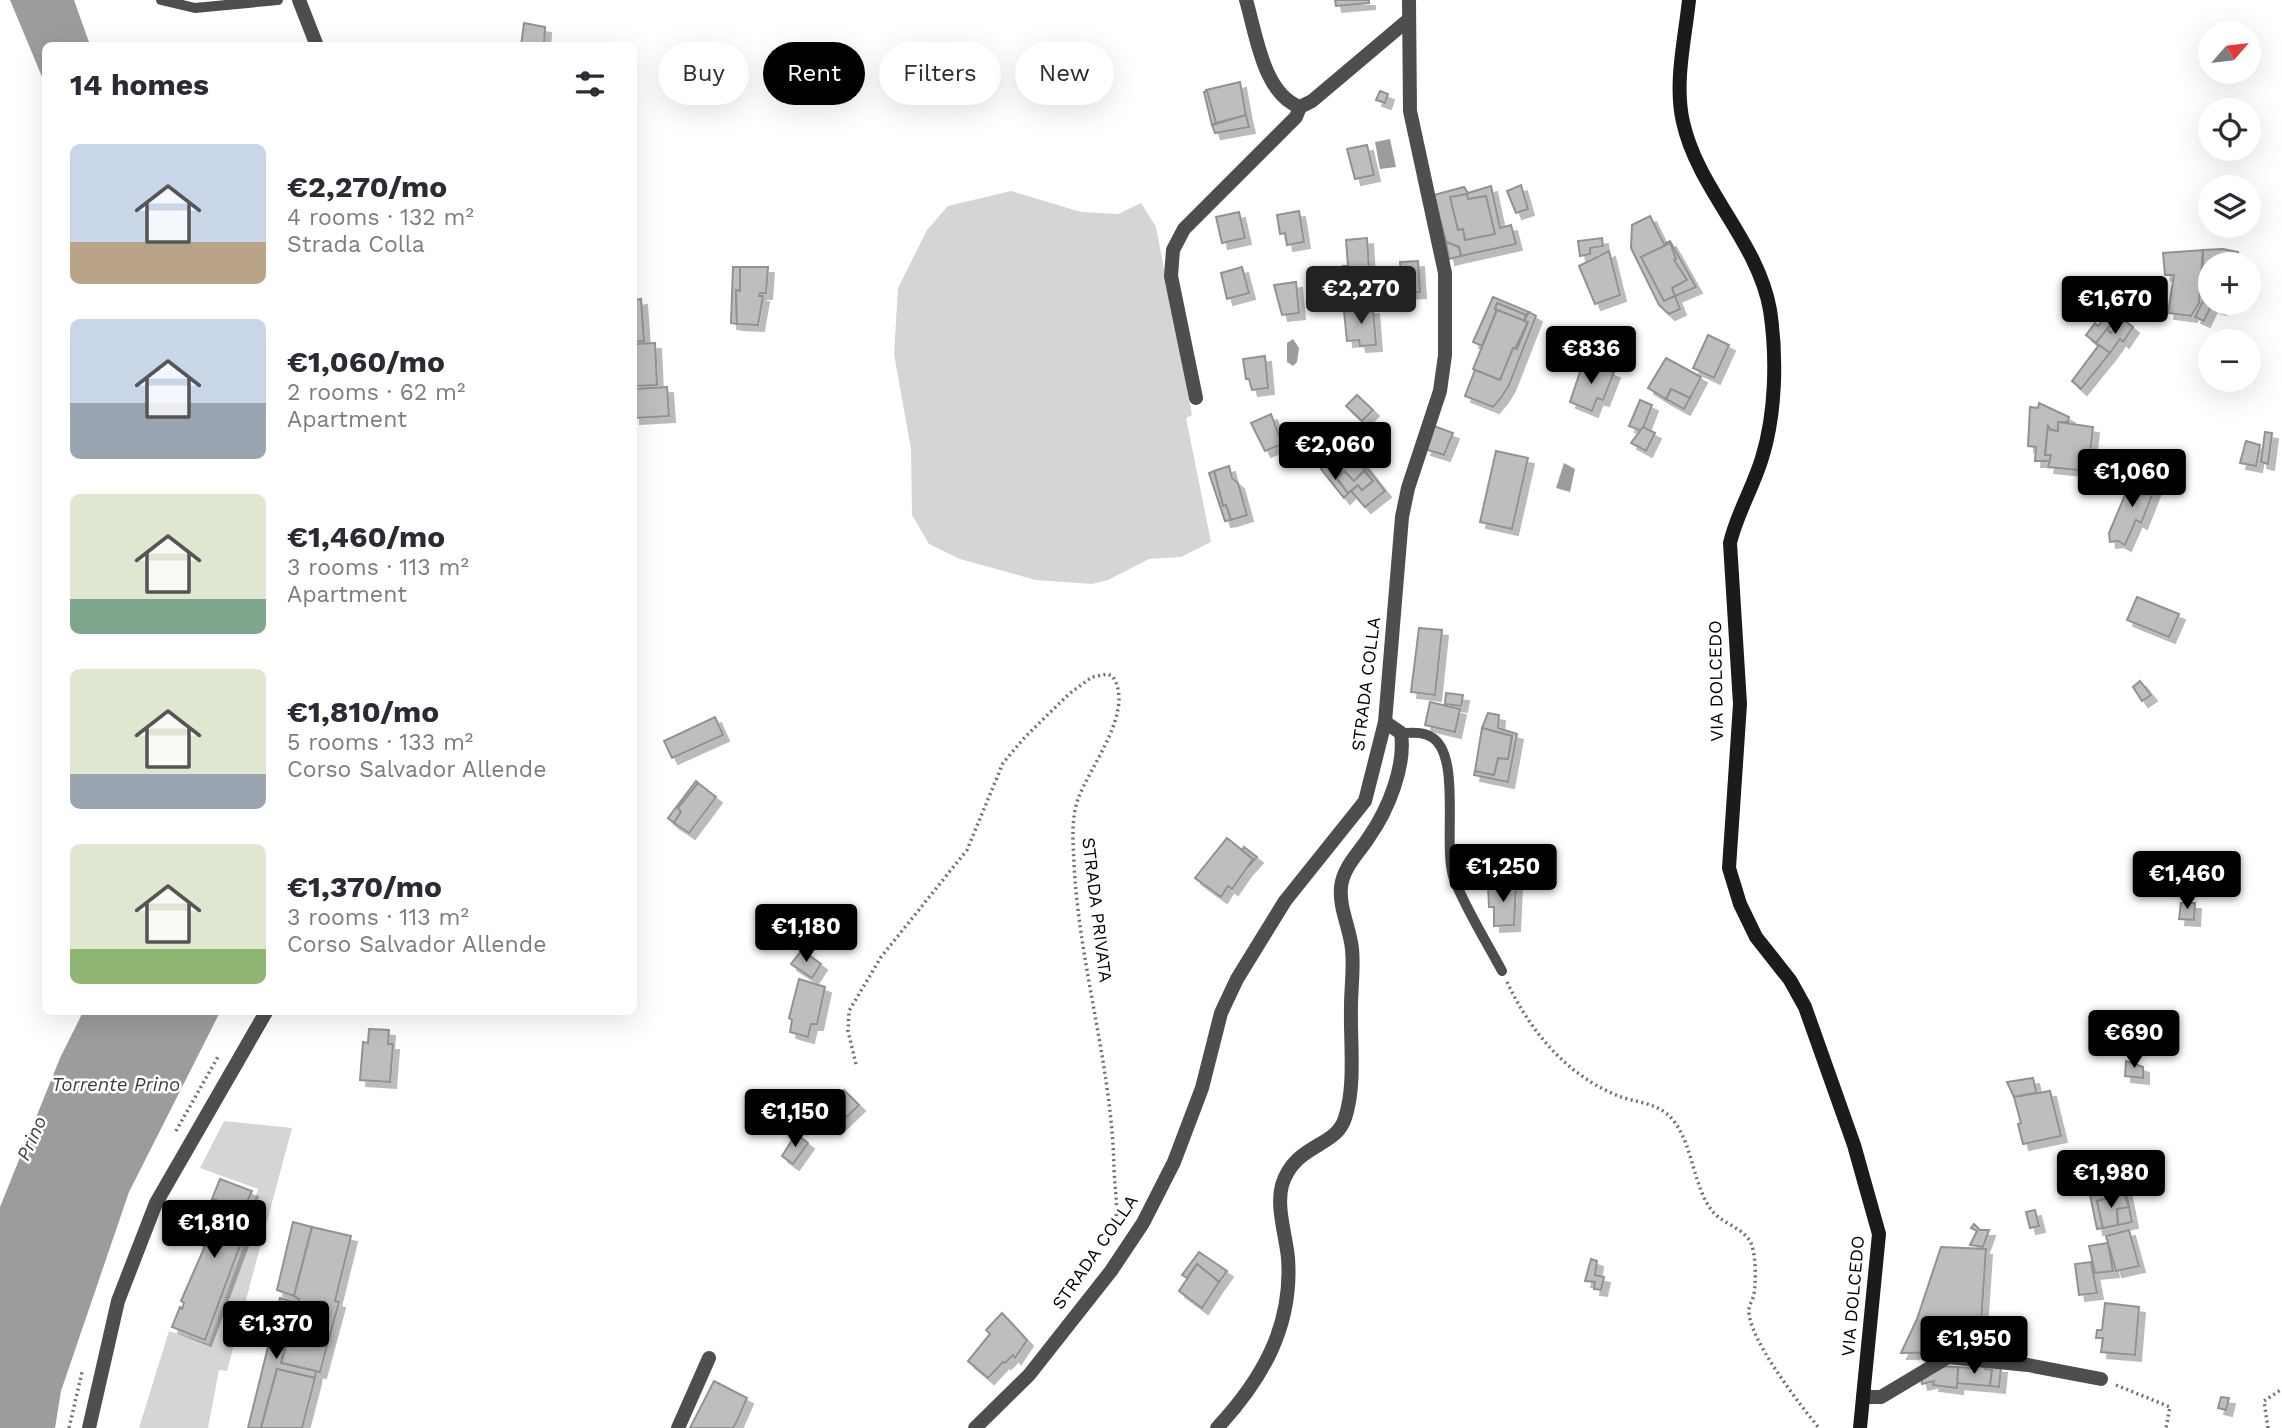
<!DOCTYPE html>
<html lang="en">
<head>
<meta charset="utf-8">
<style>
	body { margin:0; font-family:"Work Sans",sans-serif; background:#f2f2f3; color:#2b2b33; height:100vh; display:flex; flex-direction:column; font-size:26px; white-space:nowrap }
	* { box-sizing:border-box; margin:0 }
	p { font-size:23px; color:#7c7c81 }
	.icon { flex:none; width:38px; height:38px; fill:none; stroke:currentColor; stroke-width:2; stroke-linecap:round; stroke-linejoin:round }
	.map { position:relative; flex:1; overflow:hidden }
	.sheet { position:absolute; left:42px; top:42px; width:595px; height:973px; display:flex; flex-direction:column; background:#fff; border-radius:10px; box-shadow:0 7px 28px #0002 }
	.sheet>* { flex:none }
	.banner { position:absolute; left:658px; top:42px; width:665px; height:63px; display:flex; gap:14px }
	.needle { width:46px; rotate:62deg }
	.buttons { position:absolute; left:2198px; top:21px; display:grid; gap:14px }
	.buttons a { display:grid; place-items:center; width:63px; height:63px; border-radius:50%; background:#fff; box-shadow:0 7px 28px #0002; font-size:35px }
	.price { position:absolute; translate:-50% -60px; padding:0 16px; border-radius:7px; background:#000; color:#fff; font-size:23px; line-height:46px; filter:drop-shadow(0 2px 4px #0008) }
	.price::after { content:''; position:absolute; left:50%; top:42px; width:21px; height:16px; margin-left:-10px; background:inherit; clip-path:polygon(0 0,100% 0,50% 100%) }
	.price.active { background:#222; color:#fff }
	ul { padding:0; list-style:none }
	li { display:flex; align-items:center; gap:21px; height:175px; padding:0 28px }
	li span { display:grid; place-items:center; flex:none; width:196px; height:140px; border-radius:10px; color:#555 }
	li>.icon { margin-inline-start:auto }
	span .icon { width:84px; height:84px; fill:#fffc; stroke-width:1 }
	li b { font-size:30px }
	h2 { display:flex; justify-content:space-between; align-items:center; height:84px; padding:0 28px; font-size:30px }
	.pill { padding:0 24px; border-radius:32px; background:#fff; box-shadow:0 7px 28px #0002; font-size:24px; line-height:63px }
	.pill.active { background:#000; color:#fff }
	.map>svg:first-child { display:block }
	.green { fill:#d5d5d5 }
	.water { fill:#9c9c9c }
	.building { fill:#bebebe; stroke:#929292; stroke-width:2; filter:url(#shadow) }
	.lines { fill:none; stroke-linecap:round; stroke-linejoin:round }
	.path { stroke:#707070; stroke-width:3.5; stroke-dasharray:2 3.5; stroke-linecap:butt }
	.service { stroke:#4e4e4e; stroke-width:10 }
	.minor { stroke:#4e4e4e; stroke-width:14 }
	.tertiary { stroke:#4e4e4e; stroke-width:14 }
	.secondary { stroke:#1b1b1b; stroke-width:14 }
	.labels { text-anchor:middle; stroke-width:5; stroke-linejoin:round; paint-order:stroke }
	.street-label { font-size:18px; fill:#000; stroke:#fff }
	.water-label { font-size:19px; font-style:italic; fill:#3d3d3d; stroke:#fff }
</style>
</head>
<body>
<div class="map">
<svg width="2282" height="1428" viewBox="0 0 2282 1428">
	<defs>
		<filter id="shadow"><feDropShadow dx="6" dy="6" stdDeviation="0" flood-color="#0004"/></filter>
	</defs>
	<rect width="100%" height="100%" fill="#fff"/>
	<g class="green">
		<polygon points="1011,191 1081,212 1118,214 1141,203 1156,227 1192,415 1186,418 1211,542 1181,557 1149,559 1108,580 1092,584 1036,580 960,559 929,544 912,515 911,449 894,354 898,288 927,230 948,206"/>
		<polygon points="224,1121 292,1128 227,1371 219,1370 208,1428 139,1428 169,1331 209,1344 246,1239 242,1237 258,1189 200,1168"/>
	</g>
	<g class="water">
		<polygon points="10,0 74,0 90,45 46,46 45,84"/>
		<polygon points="1390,139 1396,167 1380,169 1375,142"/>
		<polygon points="1293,339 1299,348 1297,362 1293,366 1287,362 1287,343"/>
		<polygon points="1564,463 1575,469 1570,492 1556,488"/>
		<polygon points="83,1012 220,1012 129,1192 61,1391 55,1428 0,1428 0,1207 60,1058"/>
	</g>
	<g class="building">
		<polygon points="1335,0 1369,0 1369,3 1336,6"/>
		<polygon points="524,23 545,27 544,46 521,46"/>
		<polygon points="1240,82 1246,115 1216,123 1206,90"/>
		<polygon points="1207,91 1216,123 1212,125 1204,92"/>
		<polygon points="1380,91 1388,94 1385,103 1376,100"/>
		<polygon points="1246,115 1249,127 1215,133 1212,125"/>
		<polygon points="1367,145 1374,175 1355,179 1347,149"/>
		<polygon points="1521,185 1528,209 1516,213 1507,191"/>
		<polygon points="1491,186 1500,228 1511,225 1516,244 1461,256 1459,247 1446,242 1434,195 1464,187 1468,193"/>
		<polygon points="1467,194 1468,199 1486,196 1495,234 1465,240 1463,229 1458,230 1450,197"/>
		<polygon points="1299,211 1304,242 1287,245 1285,233 1280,234 1277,215"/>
		<polygon points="1239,212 1245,238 1222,243 1216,217"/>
		<polygon points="1650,216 1664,244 1670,241 1696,287 1675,296 1680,309 1669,314 1659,305 1631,248 1632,225"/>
		<polygon points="1367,238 1369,269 1365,270 1366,281 1344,282 1343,266 1348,266 1346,240"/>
		<polygon points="1602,238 1603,246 1590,248 1590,254 1580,256 1578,241"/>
		<polygon points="1446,242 1459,247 1461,256 1449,259"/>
		<polygon points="1670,243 1676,259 1674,260 1687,280 1672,288 1675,296 1664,301 1641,257"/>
		<polygon points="2223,249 2238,252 2236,264 2210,264 2210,271 2203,270 2203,250"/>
		<polygon points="2203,250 2199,303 2191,316 2168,313 2174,275 2165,275 2163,253"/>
		<polygon points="1609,251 1620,295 1595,304 1579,266"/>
		<polygon points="1418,261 1420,292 1403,293 1400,262"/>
		<polygon points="733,267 740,267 740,291 736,290 737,324 731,323"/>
		<polygon points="740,267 768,267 766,293 760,293 759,296 763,296 758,325 737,324 736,290 740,291"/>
		<polygon points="1242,267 1249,293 1227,299 1221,273"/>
		<polygon points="2207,281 2210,281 2210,303 2221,303 2220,309 2211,306 2204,321 2195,317 2204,299"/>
		<polygon points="1296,282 1299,313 1282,315 1274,285"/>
		<polygon points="1493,297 1529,312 1526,315 1497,303 1495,309 1497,310 1482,346 1473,342"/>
		<polygon points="641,299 644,341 634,342 634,300"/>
		<polygon points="1497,303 1526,315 1524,321 1495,309"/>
		<polygon points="1373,308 1376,345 1360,346 1359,340 1347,341 1344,311"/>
		<polygon points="1497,310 1528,322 1500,380 1473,369"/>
		<polygon points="1529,312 1536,316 1509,385 1501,398 1493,407 1465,396 1475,370 1500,380 1513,348 1517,349 1528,322 1524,321"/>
		<polygon points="2107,315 2114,321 2096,343 2086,335 2095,323 2098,326"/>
		<polygon points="2121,318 2133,327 2123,342 2120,339 2110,353 2096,343 2107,329 2111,333"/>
		<polygon points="1708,335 1729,345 1714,378 1693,368"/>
		<polygon points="655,343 657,385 634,386 634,344"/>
		<polygon points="2099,345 2110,353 2081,389 2072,381"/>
		<polygon points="1265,356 1268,388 1252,390 1249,379 1246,379 1243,359"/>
		<polygon points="1666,358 1701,377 1690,398 1671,389 1666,399 1648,388"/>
		<polygon points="1583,363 1599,370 1600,367 1614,372 1603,400 1597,398 1592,411 1570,402"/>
		<polygon points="667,387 669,416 634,418 634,389"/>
		<polygon points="1671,389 1690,398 1684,409 1666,399"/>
		<polygon points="1357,395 1373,410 1362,421 1346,406"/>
		<polygon points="1640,400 1652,405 1642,431 1629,426"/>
		<polygon points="2039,403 2069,417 2068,422 2058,422 2058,431 2051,430 2048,426 2045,455 2051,455 2051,461 2035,461 2036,447 2028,446 2030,407 2038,408"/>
		<polygon points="1271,414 1282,444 1265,451 1251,423"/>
		<polygon points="2058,422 2093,427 2088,471 2048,467 2051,455 2045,455 2048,426 2051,430 2058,431"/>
		<polygon points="1434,426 1453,433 1444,455 1425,449"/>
		<polygon points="1643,427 1655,433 1646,451 1631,443"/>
		<polygon points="1324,432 1336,448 1346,441 1385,491 1365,507 1351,491 1358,485 1362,490 1373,481 1348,448 1326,466 1314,449 1318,446 1313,441"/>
		<polygon points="2265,432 2272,433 2268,464 2261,462"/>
		<polygon points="2246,441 2260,445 2256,466 2240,463"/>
		<polygon points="1348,448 1365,470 1354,481 1344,471 1337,478 1326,466"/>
		<polygon points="1496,451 1528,458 1512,529 1480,522"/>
		<polygon points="1229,466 1232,478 1238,483 1247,515 1231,520 1226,505 1223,506 1214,471"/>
		<polygon points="1326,466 1348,493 1351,491 1344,498 1321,469"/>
		<polygon points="1214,471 1223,506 1226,505 1231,520 1225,521 1209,473"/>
		<polygon points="1344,471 1354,481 1364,471 1373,481 1362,490 1358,485 1348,493 1337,478"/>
		<polygon points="2133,476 2157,483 2141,523 2136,520 2125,545 2118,541 2110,542 2109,533"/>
		<polygon points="2137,597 2179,614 2169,637 2127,620"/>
		<polygon points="1419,628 1442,630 1435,695 1411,692"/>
		<polygon points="2140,681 2151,695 2142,701 2133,687"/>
		<polygon points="1446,693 1463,695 1461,706 1445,704"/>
		<polygon points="1430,702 1460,709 1455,732 1425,725"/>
		<polygon points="1488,713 1499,715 1498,728 1517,734 1508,782 1474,775 1475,771 1494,775 1498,758 1508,759 1512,736 1482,728"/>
		<polygon points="715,717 723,735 672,758 664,741"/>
		<polygon points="1482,728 1512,736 1508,759 1498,758 1494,775 1475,771"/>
		<polygon points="696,781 698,783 678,808 681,812 674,823 668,818"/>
		<polygon points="698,783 716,797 689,833 674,823 681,812 678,808"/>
		<polygon points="1227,838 1253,859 1232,889 1228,886 1221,897 1195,878"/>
		<polygon points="1244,847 1257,857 1247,868 1253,859 1242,850"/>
		<polygon points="1516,884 1514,925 1494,926 1494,907 1489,907 1488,885"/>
		<polygon points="2181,903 2195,903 2194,920 2179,919"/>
		<polygon points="802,950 821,964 812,978 791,964"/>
		<polygon points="799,979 825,987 817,1024 811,1024 808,1037 790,1032 792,1020 789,1018"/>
		<polygon points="369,1029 389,1030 388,1044 393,1044 390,1082 360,1080 363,1042 368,1043"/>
		<polygon points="2126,1061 2143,1067 2143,1078 2125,1076"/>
		<polygon points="2033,1078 2037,1095 2034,1093 2014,1097 2007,1082"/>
		<polygon points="844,1090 859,1105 834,1129 823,1117 831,1110 827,1106"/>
		<polygon points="2050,1091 2061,1136 2023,1144 2018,1124 2021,1123 2014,1097"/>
		<polygon points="796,1105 806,1118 793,1129 782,1116"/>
		<polygon points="796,1134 808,1143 793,1164 782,1156"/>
		<polygon points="220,1179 252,1191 240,1217 243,1218 236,1238 242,1240 205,1340 172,1327 180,1307 182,1309 184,1303 181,1301 205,1246 201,1245 209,1225 203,1224 210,1205 212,1207 216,1200 212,1199"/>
		<polygon points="2125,1187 2129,1207 2124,1194 2097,1201 2103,1228 2097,1229 2090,1195"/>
		<polygon points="2124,1194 2129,1207 2117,1209 2118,1225 2103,1228 2097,1201"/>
		<polygon points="2129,1207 2132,1222 2118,1225 2117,1209"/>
		<polygon points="2035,1210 2039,1226 2030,1228 2026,1212"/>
		<polygon points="293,1222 312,1227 294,1296 277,1290"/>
		<polygon points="1974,1224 1980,1230 1989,1230 1983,1247 1970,1245 1977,1231 1971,1228"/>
		<polygon points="312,1227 351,1236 335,1301 339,1302 320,1372 281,1363 299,1299 294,1296"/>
		<polygon points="2129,1230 2139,1266 2116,1271 2106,1236"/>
		<polygon points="2108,1243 2113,1271 2095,1273 2089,1246"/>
		<polygon points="1941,1247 1986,1249 1979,1352 1901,1353 1917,1319"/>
		<polygon points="1199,1252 1227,1271 1219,1282 1197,1264 1187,1278 1182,1275"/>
		<polygon points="1591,1259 1597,1261 1595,1275 1604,1277 1601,1290 1594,1289 1595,1282 1585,1281"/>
		<polygon points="2091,1262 2097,1293 2079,1295 2075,1264"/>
		<polygon points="1197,1264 1219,1282 1202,1308 1179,1291"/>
		<polygon points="280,1298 297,1303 281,1363 316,1371 315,1378 277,1369 261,1428 248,1428"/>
		<polygon points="2105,1303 2139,1307 2135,1355 2101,1352 2103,1338 2096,1338 2097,1330 2102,1330"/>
		<polygon points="1002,1313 1027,1340 1015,1358 1013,1355 1005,1363 1003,1362 988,1378 968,1361 990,1334 986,1330"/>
		<polygon points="1975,1364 1992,1370 1990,1386 1956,1383 1958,1367 1973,1368"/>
		<polygon points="1936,1366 1958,1367 1957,1388 1933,1385 1934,1381 1922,1384 1920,1374"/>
		<polygon points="1984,1366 2001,1367 1999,1387 1990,1386 1992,1370 1985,1369"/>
		<polygon points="277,1369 315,1378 302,1428 261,1428"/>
		<polygon points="714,1381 747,1398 737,1421 733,1428 690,1428"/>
		<polygon points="2221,1397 2229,1398 2226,1410 2218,1408"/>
	</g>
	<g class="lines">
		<g class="path">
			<path d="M1507,982c23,49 59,92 109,113 19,8 43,7 57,25 20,25 19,61 37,88 10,16 37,20 42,38 4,12 4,37 2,48 -1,6 -5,10 -5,16 -2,27 52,96 70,118"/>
			<path d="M856,1064l-8,-33 1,-20 32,-54 86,-107 36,-87 22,-26 44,-43 23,-17 16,-3 5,3c22,34 -23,89 -35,122 -7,20 -5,43 -4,64 5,103 38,203 40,306 1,22 5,42 0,64"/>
			<polyline points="176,1131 219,1055"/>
			<polyline points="2116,1385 2170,1407 2166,1428"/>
			<polyline points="69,1428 82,1372"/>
			<polyline points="2268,1428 2264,1401 2282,1389"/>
		</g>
		<g class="service">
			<polyline points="161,0 195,8 278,0"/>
			<path d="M1401,733c10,0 22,-2 32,5 29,20 9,109 21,141 13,32 32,62 48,92"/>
		</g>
		<g class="minor">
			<path d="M1246,0c10,33 17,94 54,107l12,-6 96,-81"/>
			<polyline points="1196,398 1171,276 1173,250 1184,229 1296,117 1300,107"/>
			<polyline points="1863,1397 1881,1397 1948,1357 2028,1365 2101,1379"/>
			<polyline points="678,1428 709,1358"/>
			<polyline points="975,1428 1029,1375 1111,1271 1143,1223 1174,1162 1202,1088 1221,1013 1237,979 1285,901 1365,801 1385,722 1402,517 1408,488 1440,391 1445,355 1445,273 1410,111 1409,0"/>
			<path d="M1217,1428c45,-48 76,-102 71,-170 -2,-22 -12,-51 -6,-73 13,-42 54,-37 63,-67 11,-33 5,-76 6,-111 0,-19 3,-39 1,-58 -2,-21 -13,-40 -11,-62 2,-20 18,-34 28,-50 19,-27 37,-71 32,-104l-16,-11"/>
		</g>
		<g class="tertiary">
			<polyline points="299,0 317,46"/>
			<polyline points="89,1428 118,1301 156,1203 266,1012"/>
		</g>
		<path class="secondary" d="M1689,0c-4,39 -15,83 -6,122 15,68 75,119 87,188 7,46 6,103 -8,148 -9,30 -25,55 -32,85l10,161 -11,164 11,36 16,33 34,43 15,27 49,138 25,89 -19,194"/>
	</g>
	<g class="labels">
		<g class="street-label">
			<text transform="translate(1716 681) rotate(-91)" y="6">VIA DOLCEDO</text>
			<text transform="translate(1366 684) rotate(-83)" y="6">STRADA COLLA</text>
			<text transform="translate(1097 910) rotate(83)" y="6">STRADA PRIVATA</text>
			<text transform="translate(1095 1252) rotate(-55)" y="6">STRADA COLLA</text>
			<text transform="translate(1853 1296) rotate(-85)" y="6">VIA DOLCEDO</text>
		</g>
		<g class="water-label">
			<text x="116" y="1091">Torrente Prino</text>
			<text transform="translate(31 1138) rotate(-66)" y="7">Prino</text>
		</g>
	</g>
</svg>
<div class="buttons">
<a><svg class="needle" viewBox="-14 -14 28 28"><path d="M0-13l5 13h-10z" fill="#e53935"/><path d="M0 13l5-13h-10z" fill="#7c7c81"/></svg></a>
<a><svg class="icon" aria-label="locate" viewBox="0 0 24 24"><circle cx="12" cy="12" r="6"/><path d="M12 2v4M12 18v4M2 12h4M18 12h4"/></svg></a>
<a><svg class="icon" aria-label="layers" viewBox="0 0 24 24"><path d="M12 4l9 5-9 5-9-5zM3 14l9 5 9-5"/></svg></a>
<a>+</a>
<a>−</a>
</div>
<b class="price active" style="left:1361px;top:326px">€2,270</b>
<b class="price" style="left:2115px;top:336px">€1,670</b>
<b class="price" style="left:1591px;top:386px">€836</b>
<b class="price" style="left:1335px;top:482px">€2,060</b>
<b class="price" style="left:2132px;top:509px">€1,060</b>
<b class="price" style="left:1503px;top:904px">€1,250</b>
<b class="price" style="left:2187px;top:911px">€1,460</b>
<b class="price" style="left:806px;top:964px">€1,180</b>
<b class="price" style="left:2134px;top:1070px">€690</b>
<b class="price" style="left:795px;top:1149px">€1,150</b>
<b class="price" style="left:2111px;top:1210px">€1,980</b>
<b class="price" style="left:214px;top:1260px">€1,810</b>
<b class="price" style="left:276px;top:1361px">€1,370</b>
<b class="price" style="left:1974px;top:1376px">€1,950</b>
<div class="banner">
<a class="pill">Buy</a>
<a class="pill active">Rent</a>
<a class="pill">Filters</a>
<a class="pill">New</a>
</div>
<section class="sheet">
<h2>14 homes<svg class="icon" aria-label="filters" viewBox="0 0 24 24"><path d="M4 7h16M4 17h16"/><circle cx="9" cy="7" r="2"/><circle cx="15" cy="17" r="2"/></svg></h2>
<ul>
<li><span style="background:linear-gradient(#c9d6e8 70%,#b9a48a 0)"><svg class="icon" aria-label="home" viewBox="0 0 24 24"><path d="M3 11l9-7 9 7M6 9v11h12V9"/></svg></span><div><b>€2,270/mo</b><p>4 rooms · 132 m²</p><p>Strada Colla</p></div></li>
<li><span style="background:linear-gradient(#c9d6e8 60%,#9aa5b1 0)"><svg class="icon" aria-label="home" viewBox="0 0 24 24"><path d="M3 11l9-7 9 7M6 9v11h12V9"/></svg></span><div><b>€1,060/mo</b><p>2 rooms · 62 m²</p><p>Apartment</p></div></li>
<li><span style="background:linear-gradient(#dfe7d0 75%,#7fa58c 0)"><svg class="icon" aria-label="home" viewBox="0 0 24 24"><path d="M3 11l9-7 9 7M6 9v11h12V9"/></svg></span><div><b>€1,460/mo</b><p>3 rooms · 113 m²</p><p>Apartment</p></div></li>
<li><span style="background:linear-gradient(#dfe7d0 75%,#9aa5b1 0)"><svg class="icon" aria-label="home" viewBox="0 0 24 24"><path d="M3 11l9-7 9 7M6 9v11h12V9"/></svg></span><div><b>€1,810/mo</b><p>5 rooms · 133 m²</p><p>Corso Salvador Allende</p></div></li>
<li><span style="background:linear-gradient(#dfe7d0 75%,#8fb573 0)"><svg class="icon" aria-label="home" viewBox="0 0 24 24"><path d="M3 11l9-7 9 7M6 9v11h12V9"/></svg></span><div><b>€1,370/mo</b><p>3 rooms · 113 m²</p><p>Corso Salvador Allende</p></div></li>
</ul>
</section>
</div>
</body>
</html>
